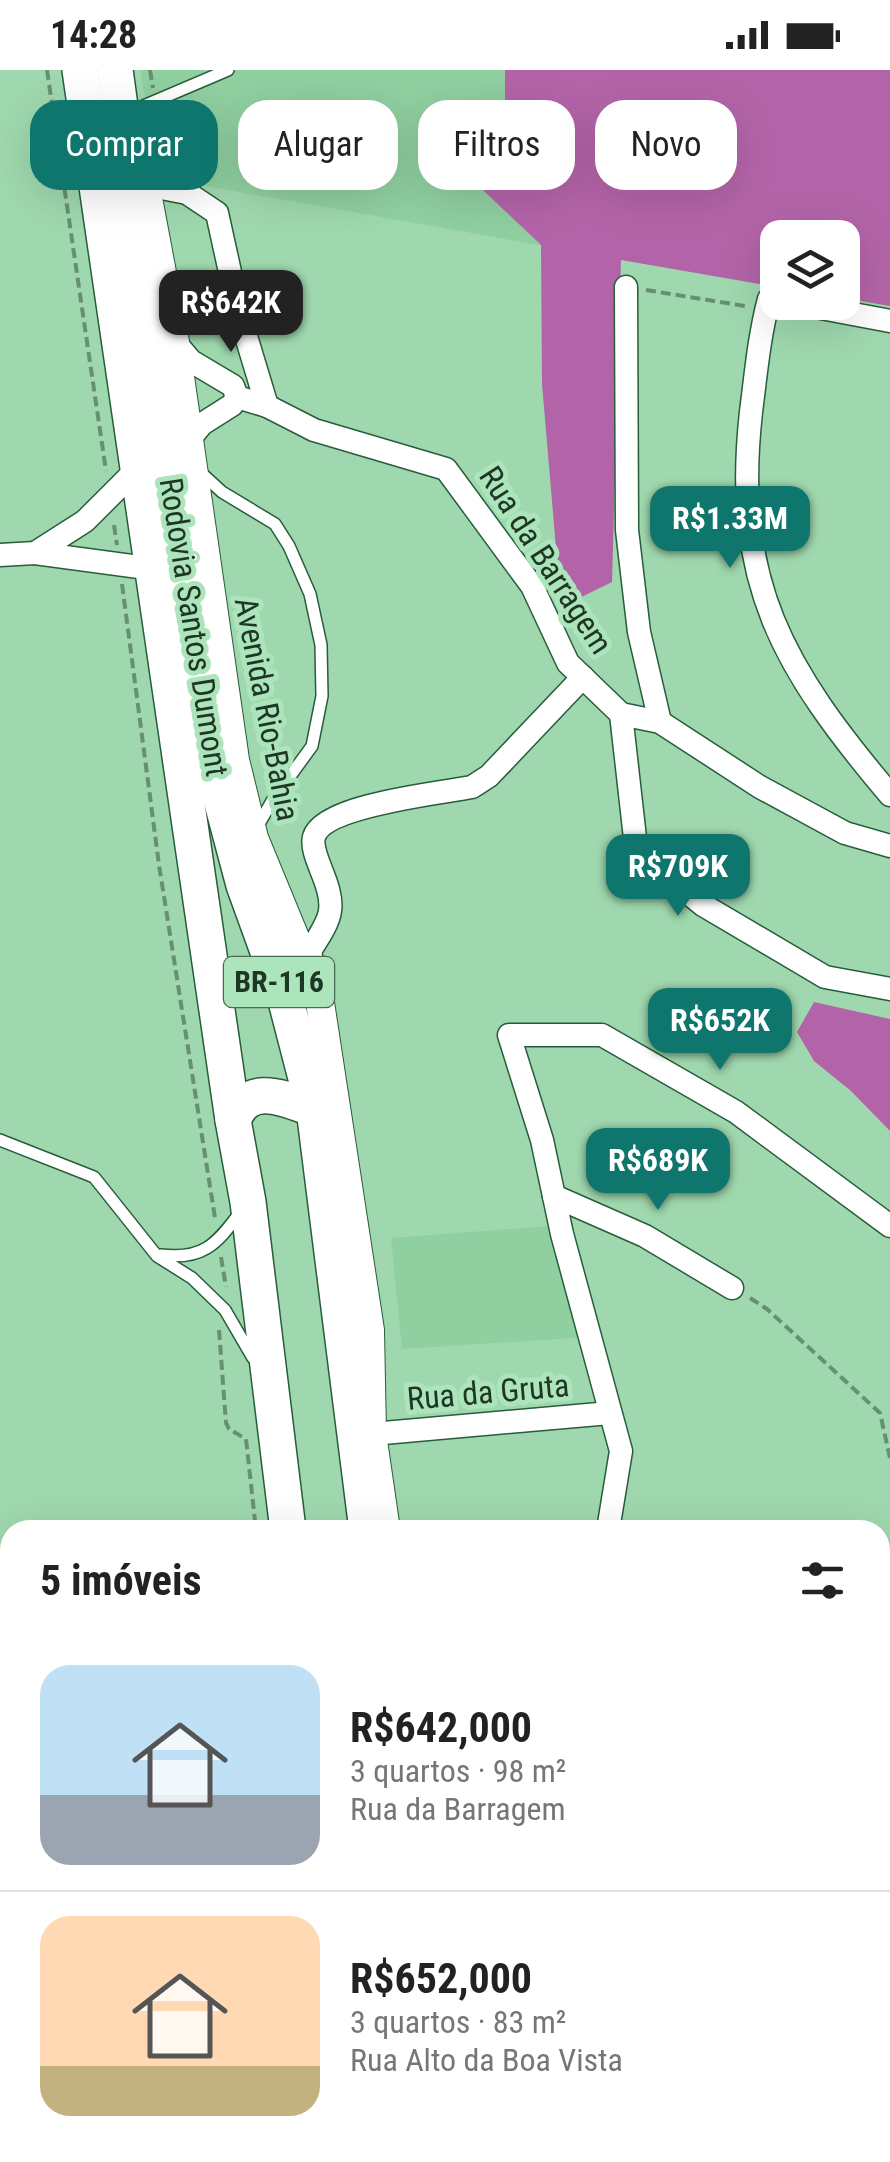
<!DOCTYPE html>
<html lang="pt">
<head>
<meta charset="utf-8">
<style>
	body { margin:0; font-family:"Roboto Condensed",sans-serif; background:#f2f2f2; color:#222; height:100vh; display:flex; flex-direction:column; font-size:38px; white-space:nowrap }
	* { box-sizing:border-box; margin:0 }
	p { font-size:32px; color:#767676 }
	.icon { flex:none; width:55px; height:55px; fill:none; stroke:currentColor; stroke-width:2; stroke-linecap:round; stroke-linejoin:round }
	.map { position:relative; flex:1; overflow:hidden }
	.details { position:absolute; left:0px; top:1450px; width:890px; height:642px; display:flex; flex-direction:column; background:#fff; border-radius:30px 30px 0 0; box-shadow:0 10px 40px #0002 }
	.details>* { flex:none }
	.hud { position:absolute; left:30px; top:30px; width:830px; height:90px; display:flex; gap:20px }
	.buttons { position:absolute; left:760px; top:150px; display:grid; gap:20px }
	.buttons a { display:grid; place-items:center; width:100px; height:100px; border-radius:20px; background:#fff; box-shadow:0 10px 40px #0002; font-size:50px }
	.price { position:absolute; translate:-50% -85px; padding:0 22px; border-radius:20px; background:#0f766e; color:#fff; font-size:32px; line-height:65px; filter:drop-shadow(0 2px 5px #0008) }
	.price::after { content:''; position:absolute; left:50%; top:60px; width:30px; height:22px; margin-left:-15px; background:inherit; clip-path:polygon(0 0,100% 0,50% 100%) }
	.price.current { background:#222; color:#fff }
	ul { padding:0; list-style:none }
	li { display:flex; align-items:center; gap:30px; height:250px; padding:0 40px }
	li+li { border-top:2px solid #e0e0e0 }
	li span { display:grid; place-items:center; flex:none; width:280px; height:200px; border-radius:30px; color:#555 }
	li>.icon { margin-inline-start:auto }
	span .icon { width:120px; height:120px; fill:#fffc; stroke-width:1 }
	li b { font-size:42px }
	h2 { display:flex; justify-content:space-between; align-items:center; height:120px; padding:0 40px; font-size:42px }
	.pill { padding:0 35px; border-radius:30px; background:#fff; box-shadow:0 10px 40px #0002; font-size:35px; line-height:90px }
	.pill.current { background:#0f766e; color:#fff }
	.status { display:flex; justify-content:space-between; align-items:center; height:70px; padding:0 50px; background:#fff; direction:ltr }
	.status svg { height:28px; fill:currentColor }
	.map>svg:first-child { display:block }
	.built { fill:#8fcfa0 }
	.forest { fill:#b364a8 }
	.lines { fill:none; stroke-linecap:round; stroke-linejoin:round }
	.service-casing { stroke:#275d3a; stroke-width:14 }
	.minor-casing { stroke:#275d3a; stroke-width:25 }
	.tertiary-casing { stroke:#275d3a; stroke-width:30 }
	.trunk-casing { stroke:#275d3a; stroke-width:38 }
	.path { stroke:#669071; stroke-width:4; stroke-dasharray:10 5; stroke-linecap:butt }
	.service { stroke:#fff; stroke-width:11 }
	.minor { stroke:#fff; stroke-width:22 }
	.tertiary { stroke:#fff; stroke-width:28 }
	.trunk { stroke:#fff; stroke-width:35 }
	.labels { text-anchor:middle; stroke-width:10; stroke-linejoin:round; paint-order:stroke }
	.shield { fill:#ace5bb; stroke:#496a52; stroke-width:2.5 }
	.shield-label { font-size:30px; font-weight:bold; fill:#1f3625 }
	.street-label { font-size:32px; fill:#1f3625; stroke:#ace5bb }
</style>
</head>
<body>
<div class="status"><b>14:28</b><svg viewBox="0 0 49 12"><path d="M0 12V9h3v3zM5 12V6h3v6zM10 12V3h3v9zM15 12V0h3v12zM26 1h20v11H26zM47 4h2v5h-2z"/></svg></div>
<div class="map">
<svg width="890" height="2092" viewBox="0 0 890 2092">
	<rect width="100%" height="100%" fill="#9fd8ae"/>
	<g class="built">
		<polygon points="140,0 890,0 890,236 843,228 842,168 778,168 777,217 160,108"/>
		<polygon points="551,1156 590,1267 402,1279 391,1168"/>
	</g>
	<g class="forest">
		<polygon points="505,0 890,0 890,236 843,228 842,168 778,168 777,217 621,190 612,512 561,537 542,314 541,175 449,88 505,45"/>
		<polygon points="814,932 890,949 890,1061 851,1021 814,991 797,962"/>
	</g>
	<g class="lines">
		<g class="service-casing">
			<g id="service">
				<polyline points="127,43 228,0"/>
				<polyline points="199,401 222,422 275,454 289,476 310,524 321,575 322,626 312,676 272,731 256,759"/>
				<polyline points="0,1070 94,1107 157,1186 192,1208 225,1240 253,1288"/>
				<path d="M161,1185c41,5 55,-10 78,-41"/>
			</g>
		</g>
		<g class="minor-casing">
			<g id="minor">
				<polyline points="131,112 187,123 217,143 239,243 267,336"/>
				<polyline points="626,217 627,460 639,562 660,652"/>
				<path d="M778,230l-9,-1c-10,38 -13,74 -18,113 -19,171 32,256 139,383"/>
				<polyline points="789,232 890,251"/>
				<polyline points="175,272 191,291 233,316 237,327 267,336 314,360 446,399 532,516 568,593 621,644 660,652 760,717 845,763 890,776"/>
				<polyline points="187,372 202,354 232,335 237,327"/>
				<polyline points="35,483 85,451 139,397"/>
				<polyline points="0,485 35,483 154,499"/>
				<polyline points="621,644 635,768 650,792 703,835 825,907 890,919"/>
				<path d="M305,889c8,-14 23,-33 25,-48 4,-26 -21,-56 -16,-74 9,-32 127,-44 158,-50l17,-11 94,-99"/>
				<polyline points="554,1126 645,1166 732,1218"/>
				<polyline points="372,1364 610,1343"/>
				<polyline points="608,1460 621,1381 562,1164 542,1070 509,965 602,965 736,1042 890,1156"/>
				<polyline points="880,1565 890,1562"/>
				<polyline points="880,1708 890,1710"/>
				<polyline points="880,1908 890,1913"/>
				<polyline points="637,2092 638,2082"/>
				<polyline points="766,2092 768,2082"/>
			</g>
		</g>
		<g class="tertiary-casing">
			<g id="tertiary">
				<polyline points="148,128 175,272 235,690 254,768 319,926 370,1260 372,1364 386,1460"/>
				<polyline points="464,2082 465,2092"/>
			</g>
		</g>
		<g class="trunk-casing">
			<g id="trunk">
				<polyline points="80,0 233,1050 248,1132 288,1460"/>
				<polyline points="115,0 208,680 244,815 286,931 314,1039 367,1460"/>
				<polyline points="286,931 293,903 305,889"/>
				<path d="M233,1050c16,-39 50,-22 81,-11"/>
				<polyline points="375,2082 377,2092"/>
				<polyline points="443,2082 444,2092"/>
			</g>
		</g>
		<g class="path">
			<polyline points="47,0 106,401"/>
			<polyline points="150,0 153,18"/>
			<polyline points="158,47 165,97"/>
			<polyline points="646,220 745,236"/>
			<polyline points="114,455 117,475"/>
			<polyline points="122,514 159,795 215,1148"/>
			<polyline points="221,1187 226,1217"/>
			<polyline points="750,1228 767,1239 880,1343 890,1388"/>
			<polyline points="219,1260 226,1353 229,1359 246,1369 256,1460"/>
			<polyline points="342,2082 343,2092"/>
		</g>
		<use href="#service" class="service"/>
		<use href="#minor" class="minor"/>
		<use href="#tertiary" class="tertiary"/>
		<use href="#trunk" class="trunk"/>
	</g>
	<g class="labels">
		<rect class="shield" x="224" y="887" width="110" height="50" rx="8"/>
		<g class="shield-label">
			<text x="279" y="922">BR-116</text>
		</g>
		<g class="street-label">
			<text transform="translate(546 490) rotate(57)" y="11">Rua da Barragem</text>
			<text transform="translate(194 557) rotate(81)" y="11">Rodovia Santos Dumont</text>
			<text transform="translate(267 639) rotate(79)" y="11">Avenida Rio-Bahia</text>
			<text transform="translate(488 1322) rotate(-5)" y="11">Rua da Gruta</text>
		</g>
	</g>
</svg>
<div class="buttons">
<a><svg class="icon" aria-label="layers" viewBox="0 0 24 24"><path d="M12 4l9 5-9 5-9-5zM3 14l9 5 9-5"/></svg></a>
</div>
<b class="price current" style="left:231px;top:285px">R$642K</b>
<b class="price" style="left:730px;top:501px">R$1.33M</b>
<b class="price" style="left:678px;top:849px">R$709K</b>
<b class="price" style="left:720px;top:1003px">R$652K</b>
<b class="price" style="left:658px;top:1143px">R$689K</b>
<div class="hud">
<a class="pill current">Comprar</a>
<a class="pill">Alugar</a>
<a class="pill">Filtros</a>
<a class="pill">Novo</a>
</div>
<section class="details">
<h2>5 imóveis<svg class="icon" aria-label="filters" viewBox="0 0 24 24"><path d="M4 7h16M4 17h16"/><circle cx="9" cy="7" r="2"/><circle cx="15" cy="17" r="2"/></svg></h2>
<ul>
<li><span style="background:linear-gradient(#bfe0f5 65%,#9aa5b1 0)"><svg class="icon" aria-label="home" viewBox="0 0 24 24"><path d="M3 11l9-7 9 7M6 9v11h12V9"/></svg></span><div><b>R$642,000</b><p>3 quartos · 98 m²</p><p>Rua da Barragem</p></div></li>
<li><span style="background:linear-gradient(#ffd9b3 75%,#c2b280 0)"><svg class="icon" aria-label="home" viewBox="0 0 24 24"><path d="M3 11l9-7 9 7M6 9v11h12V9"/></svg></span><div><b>R$652,000</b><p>3 quartos · 83 m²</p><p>Rua Alto da Boa Vista</p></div></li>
</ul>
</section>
</div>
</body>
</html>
